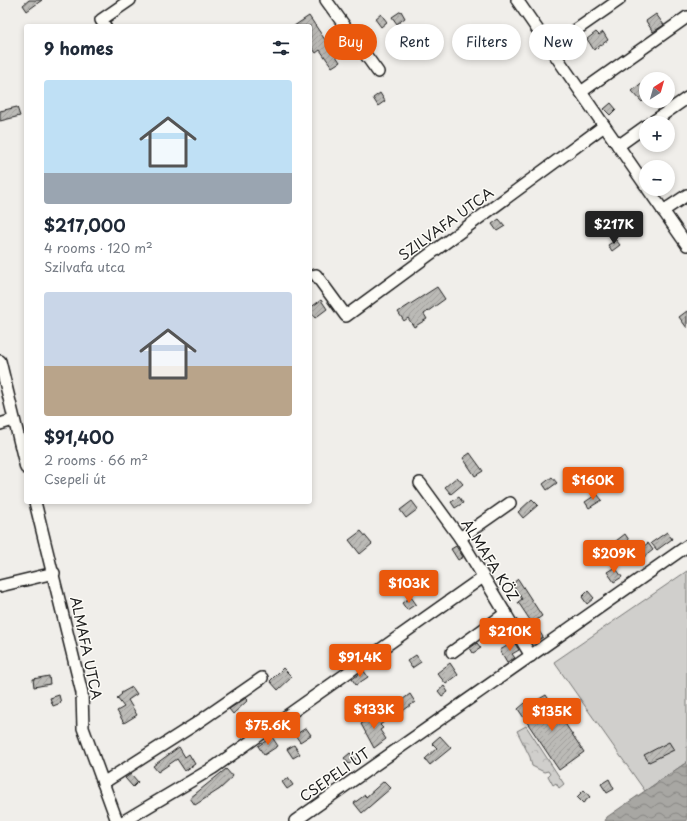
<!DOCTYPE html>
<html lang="en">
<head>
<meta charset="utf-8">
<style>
	body { margin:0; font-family:"Playpen Sans",sans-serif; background:#f2f2f3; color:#1f2937; height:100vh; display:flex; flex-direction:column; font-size:15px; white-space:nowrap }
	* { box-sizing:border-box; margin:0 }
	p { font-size:13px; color:#747a83 }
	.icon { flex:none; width:22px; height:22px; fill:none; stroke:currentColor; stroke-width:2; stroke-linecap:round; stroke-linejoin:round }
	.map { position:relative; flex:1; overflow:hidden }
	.sheet { position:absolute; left:24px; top:24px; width:288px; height:480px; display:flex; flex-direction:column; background:#fff; border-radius:4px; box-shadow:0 2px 6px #0003 }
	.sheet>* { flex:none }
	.guide { position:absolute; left:324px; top:24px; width:303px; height:36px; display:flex; gap:8px }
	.needle { width:26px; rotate:37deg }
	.controls { position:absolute; left:639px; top:72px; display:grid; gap:8px }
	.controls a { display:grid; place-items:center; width:36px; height:36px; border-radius:50%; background:#fff; box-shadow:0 2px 6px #0003; font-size:20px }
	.price { position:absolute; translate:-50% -34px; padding:0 9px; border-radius:4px; background:#ea580c; color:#fff; font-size:13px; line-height:26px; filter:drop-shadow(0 1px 2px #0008) }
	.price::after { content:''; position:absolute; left:50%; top:24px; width:12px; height:9px; margin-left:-6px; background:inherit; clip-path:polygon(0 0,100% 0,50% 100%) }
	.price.active { background:#222; color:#fff }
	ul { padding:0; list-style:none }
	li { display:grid; align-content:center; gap:8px; height:212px; padding:0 20px }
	li span { display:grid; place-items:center; height:124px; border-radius:4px; color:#555 }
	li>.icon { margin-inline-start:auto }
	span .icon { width:72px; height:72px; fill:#fffc; stroke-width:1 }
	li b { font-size:17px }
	h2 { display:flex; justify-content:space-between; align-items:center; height:48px; padding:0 20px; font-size:17px }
	.tag { padding:0 14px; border-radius:18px; background:#fff; box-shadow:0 2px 6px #0003; font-size:14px; line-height:36px }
	.tag.active { background:#ea580c; color:#fff }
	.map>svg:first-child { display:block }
	.grass { fill:#d0cfcc; stroke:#767674 }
	.forest { fill:url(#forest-crowns); stroke:#767674 }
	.water { fill:url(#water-waves); stroke:#706f6d }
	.building { fill:url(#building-hatch); stroke:#1c1c1c }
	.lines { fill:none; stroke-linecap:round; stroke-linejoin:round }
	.minor-casing { stroke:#1c1c1c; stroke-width:14 }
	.minor { stroke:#fdfcf7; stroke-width:11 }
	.labels { text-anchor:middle; stroke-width:3; stroke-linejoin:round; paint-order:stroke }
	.street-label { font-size:14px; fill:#1c1c1c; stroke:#fdfcf7 }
</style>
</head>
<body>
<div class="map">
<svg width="687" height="821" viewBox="0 0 687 821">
	<defs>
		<pattern id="forest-crowns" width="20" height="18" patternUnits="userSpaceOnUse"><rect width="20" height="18" fill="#d0cfcc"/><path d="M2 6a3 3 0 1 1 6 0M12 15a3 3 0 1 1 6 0" fill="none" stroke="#b2b1af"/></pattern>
		<pattern id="water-waves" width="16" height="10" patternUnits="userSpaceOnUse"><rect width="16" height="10" fill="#a8a7a3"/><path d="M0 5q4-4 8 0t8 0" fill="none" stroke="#888784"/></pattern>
		<pattern id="building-hatch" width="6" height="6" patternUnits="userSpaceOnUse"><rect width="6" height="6" fill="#bbbab6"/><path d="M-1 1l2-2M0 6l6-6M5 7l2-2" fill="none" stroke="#a09f9c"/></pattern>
	</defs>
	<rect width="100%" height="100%" fill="#f0eeea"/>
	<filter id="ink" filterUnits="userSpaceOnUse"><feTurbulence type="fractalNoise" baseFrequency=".025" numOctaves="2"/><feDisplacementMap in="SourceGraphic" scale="8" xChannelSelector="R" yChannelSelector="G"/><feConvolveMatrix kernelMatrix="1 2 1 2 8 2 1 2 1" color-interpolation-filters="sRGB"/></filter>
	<g filter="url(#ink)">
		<polygon class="grass" points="687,571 687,762 645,791 554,662"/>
		<polygon class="forest" points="526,726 564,784 559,788 556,783 553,785 548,776 550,774 548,771 544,772 532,766 530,757 517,731"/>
		<polygon class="water" points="687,762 687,821 605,821 607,817"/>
		<g class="building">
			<polygon points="29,0 42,0 27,11 23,5"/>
			<polygon points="401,11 405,18 397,24 392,17"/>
			<polygon points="381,14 387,22 381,27 375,19"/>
			<polygon points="656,14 664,25 653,32 646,21"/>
			<polygon points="309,16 340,62 332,67 320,50 316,53 310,45 310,26 294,26"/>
			<polygon points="596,32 599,35 603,32 608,40 594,50 587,39"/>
			<polygon points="646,79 646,98 642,102 632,91"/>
			<polygon points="380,93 385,101 378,106 373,98"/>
			<polygon points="611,103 616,109 610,115 604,109"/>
			<polygon points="17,107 20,116 0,121 0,111"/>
			<polygon points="499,219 505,226 497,231 492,224"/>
			<polygon points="616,240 620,245 612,251 608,245"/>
			<polygon points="437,287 445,299 424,314 427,319 414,327 408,318 404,321 398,312"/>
			<polygon points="321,300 327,309 315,318 310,312 310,308"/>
			<polygon points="687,311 687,328 679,317"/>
			<polygon points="470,453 483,471 475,476 463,458"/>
			<polygon points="457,477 463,484 451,494 445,487"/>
			<polygon points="552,477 557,483 547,490 543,484"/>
			<polygon points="597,494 602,500 589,508 585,502"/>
			<polygon points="459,497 463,503 455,508 451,502"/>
			<polygon points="532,499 538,505 523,518 518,512"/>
			<polygon points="412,501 418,509 406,518 400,510"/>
			<polygon points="361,531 372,544 360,554 349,540"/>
			<polygon points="667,532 672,539 657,550 651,543"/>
			<polygon points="625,534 631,543 618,553 612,544"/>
			<polygon points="648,543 653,550 644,557 639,550"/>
			<polygon points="456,546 463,557 458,560 451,549"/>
			<polygon points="615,567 622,577 614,582 607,572"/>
			<polygon points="518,579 542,616 532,623 518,602 522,599 512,584"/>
			<polygon points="588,591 594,598 587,604 582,597"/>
			<polygon points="411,597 416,604 407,610 402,603"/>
			<polygon points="535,625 543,637 533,644 525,632"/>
			<polygon points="514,642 519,650 512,654 515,658 507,662 500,650"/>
			<polygon points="477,643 481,648 473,653 470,648"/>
			<polygon points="416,655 421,662 412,668 407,661"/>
			<polygon points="450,663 458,675 446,684 437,673"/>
			<polygon points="283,668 292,677 278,690 270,681"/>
			<polygon points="364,671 368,677 356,685 352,679"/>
			<polygon points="49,676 50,684 34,687 33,679"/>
			<polygon points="444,686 448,692 442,696 438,691"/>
			<polygon points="132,687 137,694 128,700 137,715 124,723 117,711 124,707 117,698 122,694 121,693"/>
			<polygon points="410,694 415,702 400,713 395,705"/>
			<polygon points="59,695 61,703 53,706 50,698"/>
			<polygon points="546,695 584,752 559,770 518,709 525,703 527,706"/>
			<polygon points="246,698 248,700 233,714 229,709"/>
			<polygon points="378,712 384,722 380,725 383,728 380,730 386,739 374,748 361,724"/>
			<polygon points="306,728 311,735 300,742 295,735"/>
			<polygon points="440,736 451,748 430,765 425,759 437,748 432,743"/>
			<polygon points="272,737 278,746 264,755 258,746"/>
			<polygon points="669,742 674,750 649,762 644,755"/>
			<polygon points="294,745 300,754 293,758 287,749"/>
			<polygon points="179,747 185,757 189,754 195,764 185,771 177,759 158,772 153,766"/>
			<polygon points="350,753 356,759 349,764 344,758"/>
			<polygon points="226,769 233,777 220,789 195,805 190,798"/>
			<polygon points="131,774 138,782 133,787 125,778"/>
			<polygon points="288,778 293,785 287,789 282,782"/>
			<polygon points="609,779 614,789 607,793 601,784"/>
			<polygon points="384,781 391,788 362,813 354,803 365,795 366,797"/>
			<polygon points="584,790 590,797 583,803 577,797"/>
		</g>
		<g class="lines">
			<g class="minor-casing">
				<g id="minor">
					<polyline points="326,0 378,72"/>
					<polyline points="517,0 646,186"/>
					<polyline points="105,26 101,20 130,0"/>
					<polyline points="550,48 619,0"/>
					<polyline points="581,92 687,17"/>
					<polyline points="651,123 687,98"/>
					<polyline points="618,146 646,126"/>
					<polyline points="648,189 687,245"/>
					<polyline points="663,211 687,195"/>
					<polyline points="316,275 346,316 604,126"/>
					<polyline points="0,361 26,468"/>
					<polyline points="0,424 13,420"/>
					<polyline points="420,483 460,538 531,656"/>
					<polyline points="35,502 82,693 83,728 117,821"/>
					<polyline points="460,538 510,503"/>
					<polyline points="0,586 54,573"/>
					<polyline points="452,652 506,613"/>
					<polyline points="103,783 194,725 262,678"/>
					<polyline points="124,821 213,768 483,577"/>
					<polyline points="295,821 687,546"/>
				</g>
			</g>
			<use href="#minor" class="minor"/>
		</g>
	</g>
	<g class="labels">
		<g class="street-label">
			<text transform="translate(446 224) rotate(-36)" y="5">SZILVAFA UTCA</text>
			<text transform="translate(490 560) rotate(58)" y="5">ALMAFA KÖZ</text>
			<text transform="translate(86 648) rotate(78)" y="5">ALMAFA UTCA</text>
			<text transform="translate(335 775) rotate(-35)" y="5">CSEPELI ÚT</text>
		</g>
	</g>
</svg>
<div class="controls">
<a><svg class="needle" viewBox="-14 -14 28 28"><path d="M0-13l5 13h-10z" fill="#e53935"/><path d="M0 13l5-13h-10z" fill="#747a83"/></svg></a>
<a>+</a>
<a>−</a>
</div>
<b class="price active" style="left:614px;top:245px">$217K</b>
<b class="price" style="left:593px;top:501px">$160K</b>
<b class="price" style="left:614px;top:574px">$209K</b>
<b class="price" style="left:409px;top:604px">$103K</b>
<b class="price" style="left:510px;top:652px">$210K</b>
<b class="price" style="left:360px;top:678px">$91.4K</b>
<b class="price" style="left:374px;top:730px">$133K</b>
<b class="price" style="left:552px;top:732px">$135K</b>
<b class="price" style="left:268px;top:746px">$75.6K</b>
<div class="guide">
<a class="tag active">Buy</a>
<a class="tag">Rent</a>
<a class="tag">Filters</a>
<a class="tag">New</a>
</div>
<section class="sheet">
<h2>9 homes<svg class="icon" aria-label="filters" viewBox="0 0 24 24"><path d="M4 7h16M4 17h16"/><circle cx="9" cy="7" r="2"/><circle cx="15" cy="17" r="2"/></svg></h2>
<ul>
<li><span style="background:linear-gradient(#bfe0f5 75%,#9aa5b1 0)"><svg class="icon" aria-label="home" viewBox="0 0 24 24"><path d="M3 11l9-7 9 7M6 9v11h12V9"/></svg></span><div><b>$217,000</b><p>4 rooms · 120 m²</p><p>Szilvafa utca</p></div></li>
<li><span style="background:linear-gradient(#c9d6e8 60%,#b9a48a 0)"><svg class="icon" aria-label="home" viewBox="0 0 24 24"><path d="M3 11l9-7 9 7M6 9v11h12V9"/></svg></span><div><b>$91,400</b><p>2 rooms · 66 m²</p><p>Csepeli út</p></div></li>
</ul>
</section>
</div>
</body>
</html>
